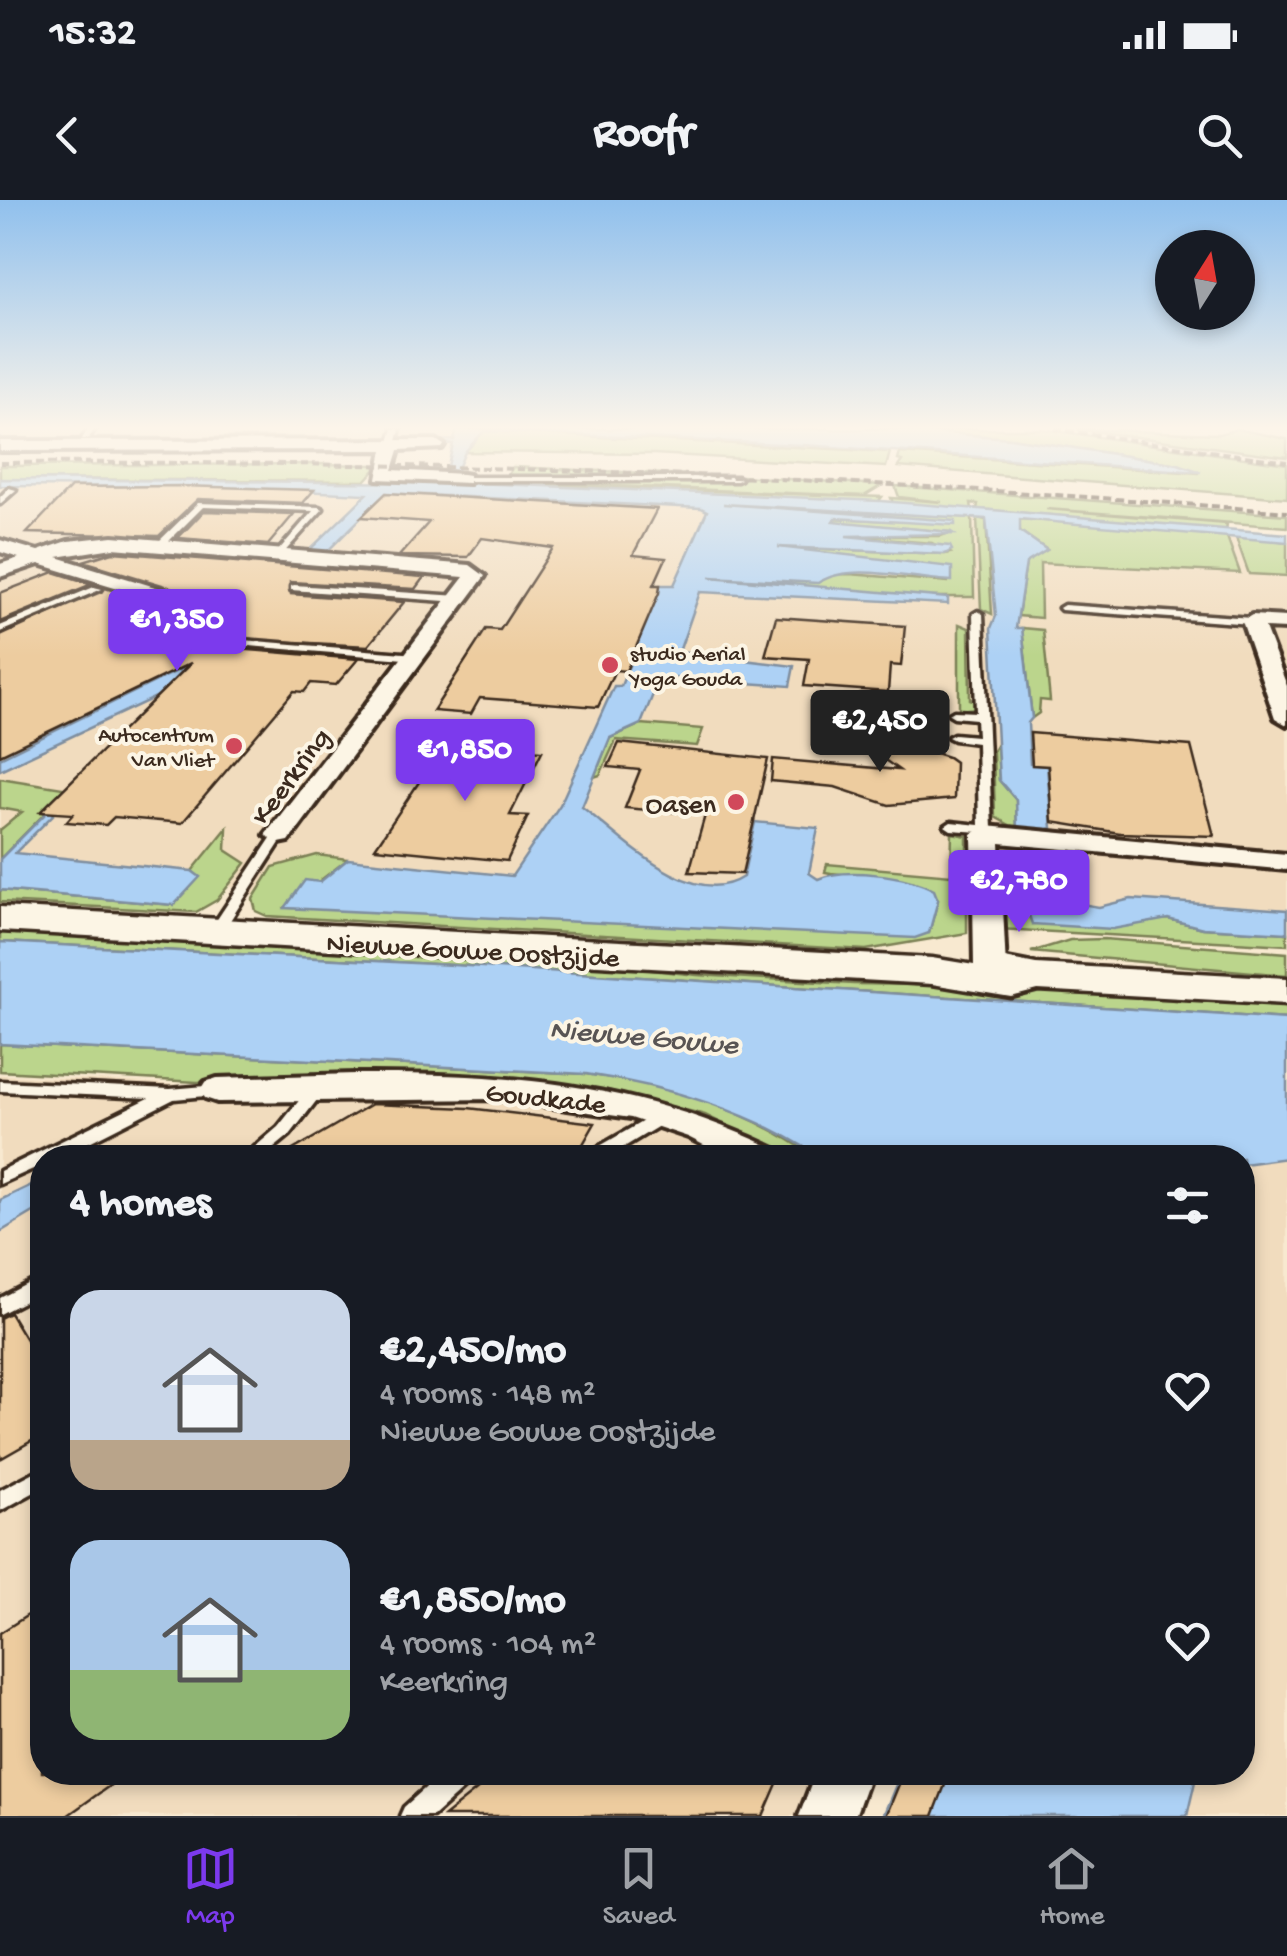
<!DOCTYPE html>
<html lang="en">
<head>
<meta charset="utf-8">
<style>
	body { margin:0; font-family:"Gochi Hand",sans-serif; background:#20242c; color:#f1f3f6; height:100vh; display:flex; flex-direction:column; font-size:38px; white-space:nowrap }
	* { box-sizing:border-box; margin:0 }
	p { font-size:32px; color:#9ea1a6 }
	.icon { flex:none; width:55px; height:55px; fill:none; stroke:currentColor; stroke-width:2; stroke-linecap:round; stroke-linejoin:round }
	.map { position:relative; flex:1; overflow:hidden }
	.side { position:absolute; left:30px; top:945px; width:1225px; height:640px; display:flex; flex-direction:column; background:#171b24; border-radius:40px; box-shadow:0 5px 15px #0003 }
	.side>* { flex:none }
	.needle { width:65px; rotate:11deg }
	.tools { position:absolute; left:1155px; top:30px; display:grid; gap:20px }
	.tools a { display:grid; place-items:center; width:100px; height:100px; border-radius:50%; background:#171b24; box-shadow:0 5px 15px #0003; font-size:50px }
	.price { position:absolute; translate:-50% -85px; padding:0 22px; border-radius:10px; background:#7c3aed; color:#fff; font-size:32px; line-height:65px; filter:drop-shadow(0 2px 5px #0008) }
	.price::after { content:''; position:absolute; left:50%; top:60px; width:30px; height:22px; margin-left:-15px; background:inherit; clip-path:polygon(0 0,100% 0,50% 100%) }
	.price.selected { background:#222; color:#fff }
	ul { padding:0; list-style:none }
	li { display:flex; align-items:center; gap:30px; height:250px; padding:0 40px }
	li span { display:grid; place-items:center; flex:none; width:280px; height:200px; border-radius:30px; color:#555 }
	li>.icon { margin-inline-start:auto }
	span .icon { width:120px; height:120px; fill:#fffc; stroke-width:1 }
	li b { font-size:42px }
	h2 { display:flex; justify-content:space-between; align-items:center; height:120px; padding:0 40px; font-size:42px }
	.status { display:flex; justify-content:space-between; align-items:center; height:70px; padding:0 50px; background:#171b24; direction:ltr }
	.status svg { height:28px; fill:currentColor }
	header { display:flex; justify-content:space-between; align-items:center; height:130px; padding:0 40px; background:#171b24; font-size:45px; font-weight:800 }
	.dock { display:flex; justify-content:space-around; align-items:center; height:140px; border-top:2px solid #363941; background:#171b24; font-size:28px; color:#9ea1a6 }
	.dock a { display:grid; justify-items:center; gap:5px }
	.dock .selected { color:#7c3aed }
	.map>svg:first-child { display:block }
	.built { fill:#f1dcbe }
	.green { fill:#bbd58c; stroke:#7b8055; stroke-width:2.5 }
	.water { fill:#add1f5; stroke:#7f8e9f; stroke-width:2.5 }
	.building { fill:#edcc9f; stroke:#3b2a1e; stroke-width:2.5 }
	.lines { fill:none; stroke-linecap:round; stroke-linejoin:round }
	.service-casing { stroke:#3b2a1e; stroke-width:7 }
	.minor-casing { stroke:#3b2a1e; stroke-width:8 }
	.secondary-casing { stroke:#3b2a1e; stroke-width:7 }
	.service { fill:#fcf5e5; fill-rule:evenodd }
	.minor { fill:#fcf5e5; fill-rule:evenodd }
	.secondary { fill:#fcf5e5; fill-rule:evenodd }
	.rail { stroke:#3b2a1e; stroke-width:4; stroke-dasharray:8 4; stroke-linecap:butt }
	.poi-dot { fill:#d1495b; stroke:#fcf5e5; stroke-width:4 }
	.labels { text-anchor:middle; stroke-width:8; stroke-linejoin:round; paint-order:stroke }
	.far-poi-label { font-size:22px; fill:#3b2a1e; stroke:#fcf5e5; text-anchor:start }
	.street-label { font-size:28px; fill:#3b2a1e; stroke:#fcf5e5 }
	.poi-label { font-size:28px; fill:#3b2a1e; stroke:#fcf5e5; text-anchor:end }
	.water-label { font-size:30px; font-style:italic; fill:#585454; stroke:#fcf5e5 }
</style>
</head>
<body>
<div class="status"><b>15:32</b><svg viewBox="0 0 49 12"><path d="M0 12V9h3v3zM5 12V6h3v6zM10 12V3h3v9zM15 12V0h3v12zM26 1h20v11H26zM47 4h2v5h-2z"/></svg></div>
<header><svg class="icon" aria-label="back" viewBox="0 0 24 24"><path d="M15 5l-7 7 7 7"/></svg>Roofr<svg class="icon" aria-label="search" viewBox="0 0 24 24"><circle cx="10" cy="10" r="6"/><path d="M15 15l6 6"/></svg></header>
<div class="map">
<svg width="1287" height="1616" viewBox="0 0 1287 1616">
	<rect width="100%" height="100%" fill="#f8e9d0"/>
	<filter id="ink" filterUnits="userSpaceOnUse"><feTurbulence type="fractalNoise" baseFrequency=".01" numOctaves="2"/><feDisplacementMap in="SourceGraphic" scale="20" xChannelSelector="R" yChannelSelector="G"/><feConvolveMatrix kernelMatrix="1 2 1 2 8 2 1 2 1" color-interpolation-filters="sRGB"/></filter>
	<g filter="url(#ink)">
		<g class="built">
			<polygon points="0,229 454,229 447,247 0,247"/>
			<polygon points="0,286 205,287 368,294 187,467 0,558"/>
			<polygon points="386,293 701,308 725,303 1199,331 1287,342 1287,733 1032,724 929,733 285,708 192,671 14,653 53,615 50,611 0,659 0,570 203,475"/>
			<polygon points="0,875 200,886 389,877 582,882 708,913 796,957 103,958 97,952 86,957 42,958 42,980 0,1000"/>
			<polygon points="1287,958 1287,1616 1187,1616 1197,1573 1242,1572 1243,964"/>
			<polygon points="42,1007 42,1572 866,1573 848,1616 0,1616 0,1032"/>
		</g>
		<g class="green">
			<polygon points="891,229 1042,229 1287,264 1287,298 898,267 902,261 898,260 900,253 1199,273 1178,264 1010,238"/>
			<polygon points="1077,229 1219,234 1237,229 1287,239 1287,257"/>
			<polygon points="484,231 890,252 886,267 654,254 465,252"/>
			<polygon points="315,264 375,265 376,269 365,281 0,279 0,266"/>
			<polygon points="513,267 734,277 505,279"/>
			<polygon points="741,276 882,285 864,296 491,281 738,280"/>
			<polygon points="453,280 481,283 882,297 878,302 455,285"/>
			<polygon points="895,286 1287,315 1287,327 1046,309 1227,324 1226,330 977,309 978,304 971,303 972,309 893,303 891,298 942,302 899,297"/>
			<polygon points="725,303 972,317 974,397 921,397 709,377 849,374 949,382 915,364 777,347 945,354 950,353 932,343 846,336 941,336 951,332 833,322 835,318 955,324 724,307"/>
			<polygon points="977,318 986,320 992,414 981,409"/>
			<polygon points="1019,319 1226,334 1240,373 1040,363 1041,418 1018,416 1026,362 1047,350 1020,331"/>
			<polygon points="1235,335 1287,342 1287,376 1249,374"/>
			<polygon points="959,424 969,428 970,499 976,501 977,508 959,510"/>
			<polygon points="1022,428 1043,430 1050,501 1040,500 1039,513 1032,518"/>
			<polygon points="641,524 703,529 697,546 616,540 600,575 594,577 610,538"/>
			<polygon points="997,544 999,580 1016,600 1017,629 995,617 993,551"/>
			<polygon points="0,578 69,589 0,659 0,630 22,612 0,608"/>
			<polygon points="227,628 226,650 246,663 217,700 196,712 0,702 0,690 174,705 199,677 192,671"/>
			<polygon points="952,633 967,636 967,733 866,750 267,716 256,711 253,699 273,667 317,655 348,659 286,707 929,733 938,700 914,682 831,673 825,672 827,664 951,675"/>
			<polygon points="1016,663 1012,667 1033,724 1168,719 1203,728 1287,733 1287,745 999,729 995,669"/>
			<polygon points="0,726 524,756 697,775 854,784 1102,788 1287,803 1287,819 453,765 0,742"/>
			<polygon points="1104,739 1287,753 1287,775 1031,752 1070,740"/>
			<path d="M0,844l586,30c74,10 152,32 214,73l-15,8 -80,-40 -102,-26 -96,-10 -310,3 -197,-11z"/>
		</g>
		<g class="water">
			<path d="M457,229h434l119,9 168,26 23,8 -398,-27 -319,-14 -19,21 -13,30 429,19 406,33v8l-267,-23v12l27,19 -21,13 -10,65h6l10,90 -4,5 2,41 17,2 5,62 -12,4 -23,-3 -1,-29 -17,-20 -8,-152 5,-12 -10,-97 -263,-15 232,17v4l-120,-7 -2,3 118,11 3,2 -108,2 104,10 2,4 -7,4 -167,-7 174,20v14c-39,-1 -102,-20 -134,2l-108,-6 238,21v6l-248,-12 -21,60 115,14 -4,20 -130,-9 -19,47 -31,14 -28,69c39,30 110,104 161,70l12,-55 63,6 -9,45 9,6c27,-12 89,-4 116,11l4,10 -9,33 -14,5 -630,-30 20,-28 15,2 28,-23 164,17 48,-71 54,-119h7l39,-101h14l33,-74 -6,-3 -315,-15 -183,182 -203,95v-12l193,-95 174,-169 -161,-7 -206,-1v-7l436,4 10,-8 7,-31 -48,-3 49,-1z"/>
			<polygon points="49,610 53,615 15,653 192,671 200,677 174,705 0,690 0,659"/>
			<polygon points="1026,661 1034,663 1035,678 1046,698 1099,707 1131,699 1287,710 1287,733 1203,728 1168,719 1113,729 1032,724 1012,667"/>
			<path d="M0,742l453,23 834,54v139l-44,6 -1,-6 -422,-1c-67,-45 -152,-71 -234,-83l-586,-30z"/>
			<polygon points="42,980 42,1007 0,1032 0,1000"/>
			<polygon points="901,1573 1197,1573 1187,1616 883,1616"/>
		</g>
		<g class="building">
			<polygon points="180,286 314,290 303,303 198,299 159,336 27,333 71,287"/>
			<polygon points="386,293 657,309 633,355 666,358 654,385 660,385 659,393 626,471 615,470 598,507 480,498 471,514 433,511 486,429 500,430 553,348 482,338 468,357 399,356 429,322 361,317"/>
			<polygon points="204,311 294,314 268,345 178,338"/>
			<polygon points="113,352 424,377 415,389 290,382 291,394 404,402 368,446 235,439 238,449 358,459 336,485 311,483 304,492 294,491 182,623 114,617 106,625 66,622 73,614 40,612 191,463 0,555 0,436 105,388 206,419 221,410 215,401 83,361"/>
			<polygon points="54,372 92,384 0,422 0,393"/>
			<polygon points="776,417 905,426 901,466 890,465 888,492 804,486 809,459 765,456"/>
			<polygon points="1030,533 1191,546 1214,636 1120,633 1052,622 1048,566 1032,565"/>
			<polygon points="858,541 908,544 948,557 955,562 954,599 889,605 835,587 771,581 773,559 899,570"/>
			<polygon points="445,543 542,551 510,615 528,616 507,661 375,648"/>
			<polygon points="619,543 768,559 742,674 689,672 705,615 625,608 640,570 608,567"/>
			<polygon points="372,904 468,908 595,923 575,958 279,958"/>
			<polygon points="10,1113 42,1166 42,1235 0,1259 0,1118"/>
			<polygon points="42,1406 42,1572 129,1572 67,1616 0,1616 0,1433"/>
			<polygon points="499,1572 782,1572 763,1616 444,1616"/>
			<polygon points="904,1572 950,1572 933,1616 886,1616"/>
		</g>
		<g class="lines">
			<g class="service-casing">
				<g id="service">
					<polygon points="88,229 95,229 88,239 82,239"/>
					<polygon points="393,229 400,229 396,245 392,247 388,245"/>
					<polygon points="463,277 737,277 741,279 737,281 460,281"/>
					<polygon points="9,288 16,290 0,304 0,297"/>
					<polygon points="198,303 319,307 323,309 280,357 277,356 277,352 313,311 203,307 162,348 156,348 156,344"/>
					<polygon points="294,385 459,396 464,399 459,402 291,390 291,386"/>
					<polygon points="94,387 102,389 0,432 0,426"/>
					<polygon points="1064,405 1252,418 1257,421 1252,424 1061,410 1059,408"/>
					<polygon points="978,411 983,414 992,629 990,637 982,637 980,632 951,630 945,626 951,622 979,625 977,543 954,540 948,537 954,534 977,536 976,519 954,517 949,514 954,511 976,512 973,414"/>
					<polygon points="242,440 416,454 421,457 416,460 238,445 238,441"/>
					<polygon points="279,631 285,635 222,733 215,737 210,736 208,733 275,632"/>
					<polygon points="0,881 170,889 217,885 225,890 217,895 174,899 58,958 42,958 42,965 0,984 0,971 149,898 0,891"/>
					<polygon points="319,882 327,887 290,935 262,958 242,958 278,927 313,883"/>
					<polygon points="666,908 672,910 674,914 672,918 606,958 584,958 586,954"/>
					<polygon points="42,1076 42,1092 0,1114 0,1098"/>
					<polygon points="42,1268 42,1288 0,1311 0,1290"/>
					<polygon points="443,1572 476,1572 472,1581 433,1616 400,1616 404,1607"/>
				</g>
			</g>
			<g class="minor-casing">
				<g id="minor">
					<polygon points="436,240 444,245 442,248 399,250 393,270 463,274 469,275 469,283 377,279 383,250 0,251 0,241"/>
					<polygon points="113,336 470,365 485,376 289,641 279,643 265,635 464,377 113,348 57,357 214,405 217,409 207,415 39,364 0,377 0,364 19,358 0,352 0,340 38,351 68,341"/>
					<polygon points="1252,415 1287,417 1287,429 1265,428 1287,486 1287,525 1275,518 1242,421"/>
					<polygon points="986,626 1287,654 1287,670 1000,643 1006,770 1001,777 968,787 952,778 974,765 972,634"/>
					<path d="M355,874c152,-1 280,8 420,75l5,9h-51l-41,-21 -57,-19 -134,-19 -280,3 -12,-4 -5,-8 5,-8 12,-4z"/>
					<polygon points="816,1572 871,1572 855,1616 799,1616"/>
				</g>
			</g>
			<g class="secondary-casing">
				<polygon id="secondary" points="0,707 932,758 986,767 1005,758 1036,764 1287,778 1287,804 1038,790 1011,797 932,784 0,731"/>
			</g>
			<use href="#service" class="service"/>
			<use href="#minor" class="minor"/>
			<use href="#secondary" class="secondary"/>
			<g class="rail">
				<polyline points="1055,229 1287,262"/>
				<path d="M0,263c430,-3 858,14 1287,49"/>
			</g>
		</g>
	</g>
	<linearGradient id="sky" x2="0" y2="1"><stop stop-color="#90c0ed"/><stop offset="0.5" stop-color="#fcf5ea"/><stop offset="1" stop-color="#fcf5ea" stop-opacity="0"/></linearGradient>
	<rect width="1287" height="456" fill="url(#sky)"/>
	<g class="poi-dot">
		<circle cx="610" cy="465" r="10"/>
		<circle cx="234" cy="546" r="10"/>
		<circle cx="736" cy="602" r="10"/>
	</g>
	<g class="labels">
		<g class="far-poi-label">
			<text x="630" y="460">studio Aerial<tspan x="630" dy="25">Yoga Gouda</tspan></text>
			<text x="214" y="541" text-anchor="end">Autocentrum<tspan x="214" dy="25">Van Vliet</tspan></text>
		</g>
		<g class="street-label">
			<text transform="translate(289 575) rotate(-53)" y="10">Keerkring</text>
			<text transform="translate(473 748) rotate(3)" y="10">Nieuwe Gouwe Oostzijde</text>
			<text transform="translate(546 896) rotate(6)" y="10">Goudkade</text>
		</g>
		<g class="poi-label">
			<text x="716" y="612">Oasen</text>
		</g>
		<g class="water-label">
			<text transform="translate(644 835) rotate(5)" y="10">Nieuwe Gouwe</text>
		</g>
	</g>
</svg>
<div class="tools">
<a><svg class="needle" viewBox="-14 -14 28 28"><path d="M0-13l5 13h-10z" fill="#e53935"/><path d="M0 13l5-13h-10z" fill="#9ea1a6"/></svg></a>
</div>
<b class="price" style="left:177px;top:474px">€1,350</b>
<b class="price selected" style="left:880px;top:575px">€2,450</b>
<b class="price" style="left:465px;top:604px">€1,850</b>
<b class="price" style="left:1019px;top:735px">€2,780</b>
<section class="side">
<h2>4 homes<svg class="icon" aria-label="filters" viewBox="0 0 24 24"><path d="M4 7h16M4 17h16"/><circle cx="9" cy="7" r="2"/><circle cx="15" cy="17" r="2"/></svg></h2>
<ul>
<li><span style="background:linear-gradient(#c9d6e8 75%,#b9a48a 0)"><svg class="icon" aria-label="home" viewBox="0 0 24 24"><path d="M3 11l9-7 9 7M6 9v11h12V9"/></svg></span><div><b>€2,450/mo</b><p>4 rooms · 148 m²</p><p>Nieuwe Gouwe Oostzijde</p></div><svg class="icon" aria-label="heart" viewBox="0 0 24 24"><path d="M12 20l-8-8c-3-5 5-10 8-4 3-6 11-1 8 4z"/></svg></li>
<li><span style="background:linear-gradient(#a9c7e8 65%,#8fb573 0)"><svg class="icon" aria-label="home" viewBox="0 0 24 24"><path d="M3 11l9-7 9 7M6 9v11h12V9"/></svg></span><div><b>€1,850/mo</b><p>4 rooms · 104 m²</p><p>Keerkring</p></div><svg class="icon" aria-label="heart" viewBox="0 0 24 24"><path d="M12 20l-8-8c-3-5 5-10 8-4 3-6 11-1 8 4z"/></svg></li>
</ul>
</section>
</div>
<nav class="dock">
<a class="selected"><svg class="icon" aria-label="map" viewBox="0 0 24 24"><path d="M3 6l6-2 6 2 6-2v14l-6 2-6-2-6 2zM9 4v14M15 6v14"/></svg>Map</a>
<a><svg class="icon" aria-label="saved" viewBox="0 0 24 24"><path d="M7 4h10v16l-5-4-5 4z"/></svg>Saved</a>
<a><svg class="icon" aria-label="home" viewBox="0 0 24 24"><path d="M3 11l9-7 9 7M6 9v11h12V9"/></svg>Home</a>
</nav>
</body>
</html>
